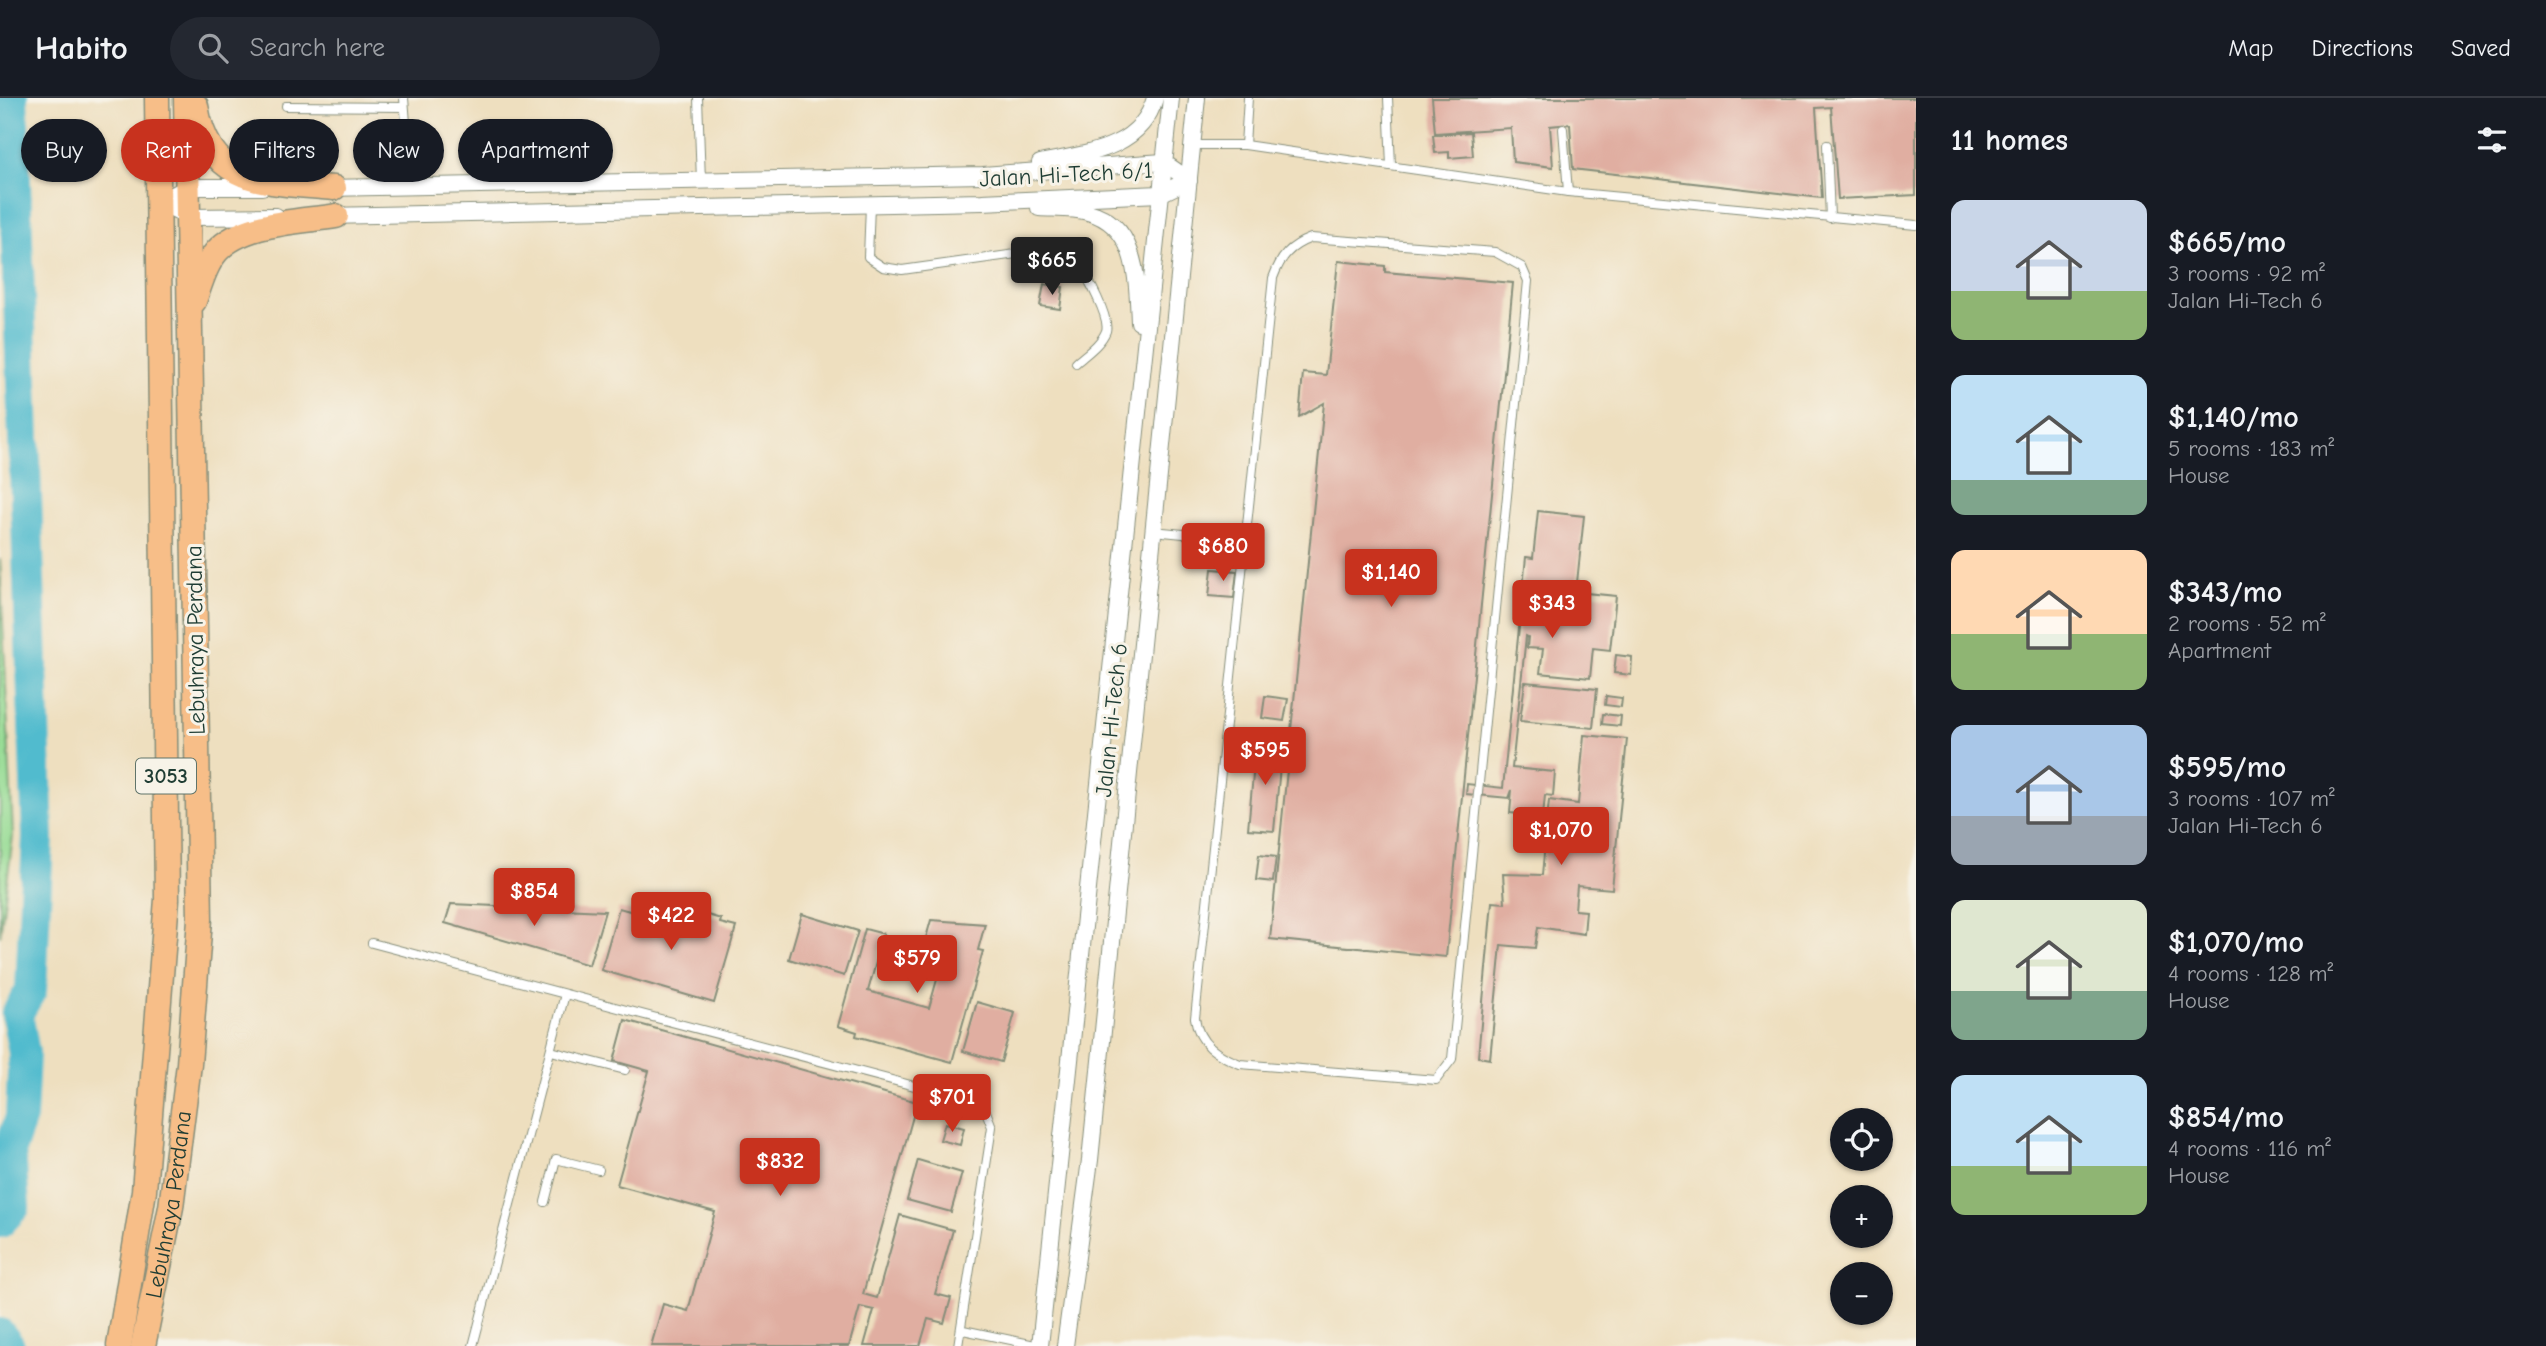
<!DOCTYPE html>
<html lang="en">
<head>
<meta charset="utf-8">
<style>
	body { margin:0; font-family:"Comic Neue",sans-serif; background:#242831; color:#f1f3f6; height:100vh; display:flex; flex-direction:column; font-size:26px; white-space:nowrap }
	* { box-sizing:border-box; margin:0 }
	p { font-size:23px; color:#9ea1a6 }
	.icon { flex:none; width:38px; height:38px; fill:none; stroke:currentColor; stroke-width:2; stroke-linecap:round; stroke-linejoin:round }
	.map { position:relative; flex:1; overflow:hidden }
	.side { display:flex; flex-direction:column; background:#171b24; width:630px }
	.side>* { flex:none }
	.top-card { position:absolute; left:21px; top:21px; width:665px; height:63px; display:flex; gap:14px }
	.controls { position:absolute; left:1830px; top:1010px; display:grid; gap:14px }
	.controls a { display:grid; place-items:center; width:63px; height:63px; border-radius:50%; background:#171b24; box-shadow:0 2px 5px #0004; font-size:35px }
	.price { position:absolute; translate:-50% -60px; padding:0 16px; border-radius:7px; background:#c8321e; color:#fff; font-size:23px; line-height:46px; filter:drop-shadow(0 2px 4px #0008) }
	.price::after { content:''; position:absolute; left:50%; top:42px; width:21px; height:16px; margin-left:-10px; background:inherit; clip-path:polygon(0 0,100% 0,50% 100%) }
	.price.active { background:#222; color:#fff }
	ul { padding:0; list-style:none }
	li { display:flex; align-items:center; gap:21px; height:175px; padding:0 35px }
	li span { display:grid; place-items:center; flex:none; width:196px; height:140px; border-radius:14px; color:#555 }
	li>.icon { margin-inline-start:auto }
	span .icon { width:84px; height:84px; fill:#fffc; stroke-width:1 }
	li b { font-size:30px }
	h2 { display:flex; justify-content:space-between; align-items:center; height:84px; padding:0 35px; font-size:30px }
	.pill { padding:0 24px; border-radius:32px; background:#171b24; box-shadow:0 2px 5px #0004; font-size:24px; line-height:63px }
	.pill.active { background:#c8321e; color:#fff }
	header { display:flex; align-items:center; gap:42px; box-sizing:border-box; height:98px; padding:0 35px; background:#171b24; border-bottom:2px solid #363941 }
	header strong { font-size:33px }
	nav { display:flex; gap:38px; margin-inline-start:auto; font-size:24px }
	.search { width:490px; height:63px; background:#242831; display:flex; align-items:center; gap:18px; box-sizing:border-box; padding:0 24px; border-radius:38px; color:#9ea1a6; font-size:26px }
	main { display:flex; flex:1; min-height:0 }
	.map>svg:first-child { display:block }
	.green { fill:#98dc95; stroke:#5c8c64; stroke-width:2 }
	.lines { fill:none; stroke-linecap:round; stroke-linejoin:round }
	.river { stroke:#51bbce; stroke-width:32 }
	.building { fill:#e0aea1 }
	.lane-casing { stroke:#868e7a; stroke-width:10 }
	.street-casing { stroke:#868e7a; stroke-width:18 }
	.primary-casing { stroke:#868e7a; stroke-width:27 }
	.lane { stroke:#fff; stroke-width:8 }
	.street { stroke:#fff; stroke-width:16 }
	.primary { stroke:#f7be88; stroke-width:24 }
	.labels { text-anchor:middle; stroke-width:6; stroke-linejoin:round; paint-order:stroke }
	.shield { fill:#f7f3e8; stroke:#60746a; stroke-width:2 }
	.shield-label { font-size:21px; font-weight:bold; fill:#1f3d34 }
	.street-label { font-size:23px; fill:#1f3d34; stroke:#f7f3e8 }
</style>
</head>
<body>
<header>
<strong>Habito</strong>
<div class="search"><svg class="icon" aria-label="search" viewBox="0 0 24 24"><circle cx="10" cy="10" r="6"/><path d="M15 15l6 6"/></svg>Search here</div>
<nav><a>Map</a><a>Directions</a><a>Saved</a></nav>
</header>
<main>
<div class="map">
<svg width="1916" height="1248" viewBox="0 0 1916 1248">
	<rect width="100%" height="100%" fill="#f7f3e8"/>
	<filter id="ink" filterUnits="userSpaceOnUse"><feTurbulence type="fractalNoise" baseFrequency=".0143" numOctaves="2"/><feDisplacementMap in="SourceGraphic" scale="14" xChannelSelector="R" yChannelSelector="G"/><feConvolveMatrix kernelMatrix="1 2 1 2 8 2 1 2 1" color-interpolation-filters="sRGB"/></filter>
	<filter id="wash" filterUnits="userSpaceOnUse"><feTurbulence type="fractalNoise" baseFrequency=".00686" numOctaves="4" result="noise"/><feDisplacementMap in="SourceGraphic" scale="28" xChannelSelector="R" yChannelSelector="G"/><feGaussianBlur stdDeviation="1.57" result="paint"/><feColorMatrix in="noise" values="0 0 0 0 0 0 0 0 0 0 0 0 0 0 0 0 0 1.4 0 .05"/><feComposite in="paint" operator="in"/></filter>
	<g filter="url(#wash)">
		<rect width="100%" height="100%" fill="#eedfbf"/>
		<polygon class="green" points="0,461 13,738 0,838"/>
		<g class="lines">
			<g class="river">
				<polyline points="0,1124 14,1109 10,1052 21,1019 24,955 17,916 31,892 38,739 12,0"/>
				<polyline points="0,1236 9,1248"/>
			</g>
		</g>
		<g id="blocks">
			<g class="building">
				<polygon points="1432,0 1916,0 1916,97 1838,101 1831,9 1816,10 1822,100 1573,71 1570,26 1550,28 1553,69 1513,64 1511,30 1435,35"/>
				<polygon points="1471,34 1473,58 1449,60 1449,54 1435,55 1433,37"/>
				<polygon points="1338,163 1385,168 1385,174 1513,185 1446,859 1270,841 1324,305 1299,319 1303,275 1326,277"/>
				<polygon points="1044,186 1063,189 1060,211 1040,208"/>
				<polygon points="1538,413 1584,418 1576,494 1616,498 1610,552 1593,550 1590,580 1540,575 1543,551 1527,550 1528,539 1526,538 1512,670 1555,674 1553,698 1545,697 1543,718 1510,715 1512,692 1509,700 1466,696 1467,686 1503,690 1526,459 1533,460"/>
				<polygon points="1212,471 1237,473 1234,500 1209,498"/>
				<polygon points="1616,557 1632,559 1631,577 1614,575"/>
				<polygon points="1525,584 1597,591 1593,630 1520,623"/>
				<polygon points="1265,598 1288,601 1284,623 1262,620"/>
				<polygon points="1606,598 1622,600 1621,609 1605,607"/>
				<polygon points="1603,616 1621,618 1620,628 1602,626"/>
				<polygon points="1584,637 1627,641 1612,791 1577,788 1575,812 1586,813 1584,836 1538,829 1535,850 1501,847 1490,961 1478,959 1492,804 1505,805 1503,776 1542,777 1549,702 1578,706"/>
				<polygon points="1256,645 1282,647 1274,733 1248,731"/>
				<polygon points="1259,757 1276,759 1273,784 1256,782"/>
				<polygon points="451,806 605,813 589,867 445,825"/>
				<polygon points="680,809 721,821 720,825 736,829 714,905 601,872 619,810 676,826"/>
				<polygon points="802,816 858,833 844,878 789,861"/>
				<polygon points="931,822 985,826 978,852 983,853 952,964 856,938 857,934 838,928 865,831 884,836 868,893 929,910 945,853 924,847"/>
				<polygon points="977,904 1015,915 1001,964 963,953"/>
				<polygon points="625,922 917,1004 863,1196 877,1200 900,1117 953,1132 935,1196 951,1200 944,1225 928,1221 920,1248 864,1248 874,1212 860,1209 849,1248 651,1248 663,1206 688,1213 715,1114 617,1087 649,973 614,963"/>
				<polygon points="945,1025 964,1030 960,1047 940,1042"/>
				<polygon points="918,1062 962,1075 951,1114 907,1102"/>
			</g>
		</g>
	</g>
	<g filter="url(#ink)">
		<use href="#blocks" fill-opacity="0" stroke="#868e7a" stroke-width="2"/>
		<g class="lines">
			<g class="lane-casing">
				<g id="lane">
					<polyline points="404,0 411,87"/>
					<polyline points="698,0 701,83"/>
					<polyline points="1388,0 1391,68"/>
					<polyline points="286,8 404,9"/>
					<polyline points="1563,31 1568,94"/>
					<polyline points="1192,47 1245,47 1248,0"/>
					<polyline points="1245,47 1568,94 1916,127"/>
					<polyline points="1827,47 1830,120"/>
					<path d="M870,107l-2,52 15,10 19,3 143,-20c12,3 25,6 34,16 9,11 31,52 27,65 -5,13 -20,23 -30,32"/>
					<path d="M1311,140l184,14 27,15 6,14 -76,778 -16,21 -196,-16c-23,-9 -41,-19 -45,-46l78,-740c8,-22 17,-32 38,-40z"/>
					<polyline points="1153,433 1244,442"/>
					<polyline points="372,845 975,1004 985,1011 992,1029 958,1248"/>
					<polyline points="551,953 625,972"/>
					<polyline points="545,1104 556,1061 599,1072"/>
					<polyline points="963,1232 1040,1248"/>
					<polyline points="473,1248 565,896"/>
				</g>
			</g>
			<g class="street-casing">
				<g id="street">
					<path d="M1040,65c43,-9 101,-13 115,-65"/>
					<polyline points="327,90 983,77 1163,64 1189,82"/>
					<polyline points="160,104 188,89 262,89"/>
					<polyline points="160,104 189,119 276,118"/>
					<path d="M1039,110c16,1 34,0 49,4 50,13 49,69 51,110"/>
					<polyline points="327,118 982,104 1160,96 1189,82"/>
					<polyline points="1040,1248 1171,0"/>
					<polyline points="1065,1248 1090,1062 1197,0"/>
				</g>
			</g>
			<g class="primary-casing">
				<g id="primary">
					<path d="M196,8c13,81 71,76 138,82"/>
					<path d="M194,203c6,-16 11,-36 23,-50 26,-29 83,-29 119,-35"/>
					<polyline points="119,1248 144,1093 167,801 157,0"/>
					<path id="s1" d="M143,1248l28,-139 18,-143 11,-145 -14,-821"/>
				</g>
			</g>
			<use href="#lane" class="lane"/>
			<use href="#street" class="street"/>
			<use href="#primary" class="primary"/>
		</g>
	</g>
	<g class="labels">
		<rect class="shield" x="136" y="660.5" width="60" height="35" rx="5"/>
		<g class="shield-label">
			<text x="166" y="685">3053</text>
		</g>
		<g class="street-label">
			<text transform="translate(1066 76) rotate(-3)" y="8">Jalan Hi-Tech 6/1</text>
			<text transform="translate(195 542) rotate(-91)" y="8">Lebuhraya Perdana</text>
			<text transform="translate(1111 622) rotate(-84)" y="8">Jalan Hi-Tech 6</text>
			<text dy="8" stroke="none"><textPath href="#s1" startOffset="144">Lebuhraya Perdana</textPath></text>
		</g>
	</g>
</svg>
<div class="controls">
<a><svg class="icon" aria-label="locate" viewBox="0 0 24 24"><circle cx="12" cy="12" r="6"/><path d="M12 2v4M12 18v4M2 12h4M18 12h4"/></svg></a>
<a>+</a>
<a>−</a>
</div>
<b class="price active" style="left:1052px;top:199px">$665</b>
<b class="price" style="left:1223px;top:485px">$680</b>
<b class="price" style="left:1391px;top:511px">$1,140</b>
<b class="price" style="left:1552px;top:542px">$343</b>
<b class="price" style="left:1265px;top:689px">$595</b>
<b class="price" style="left:1561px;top:769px">$1,070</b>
<b class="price" style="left:534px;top:830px">$854</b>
<b class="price" style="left:671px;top:854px">$422</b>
<b class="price" style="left:917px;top:897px">$579</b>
<b class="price" style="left:952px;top:1036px">$701</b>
<b class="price" style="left:780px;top:1100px">$832</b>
<div class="top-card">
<a class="pill">Buy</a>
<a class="pill active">Rent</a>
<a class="pill">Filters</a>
<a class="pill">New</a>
<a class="pill">Apartment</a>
</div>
</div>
<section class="side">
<h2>11 homes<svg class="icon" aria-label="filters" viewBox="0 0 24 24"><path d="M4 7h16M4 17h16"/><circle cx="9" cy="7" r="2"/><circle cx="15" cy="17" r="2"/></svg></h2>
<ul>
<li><span style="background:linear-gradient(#c9d6e8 65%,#8fb573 0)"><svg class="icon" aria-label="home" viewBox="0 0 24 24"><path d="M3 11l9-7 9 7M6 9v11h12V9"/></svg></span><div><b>$665/mo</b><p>3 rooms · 92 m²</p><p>Jalan Hi-Tech 6</p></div></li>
<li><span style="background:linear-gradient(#bfe0f5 75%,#7fa58c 0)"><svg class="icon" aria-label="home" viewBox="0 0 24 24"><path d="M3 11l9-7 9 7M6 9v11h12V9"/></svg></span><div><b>$1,140/mo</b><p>5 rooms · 183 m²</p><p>House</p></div></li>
<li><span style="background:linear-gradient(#ffd9b3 60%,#8fb573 0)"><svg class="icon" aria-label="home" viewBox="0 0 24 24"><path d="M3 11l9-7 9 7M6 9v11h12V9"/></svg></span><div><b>$343/mo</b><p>2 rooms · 52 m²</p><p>Apartment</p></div></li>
<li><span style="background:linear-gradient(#a9c7e8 65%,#9aa5b1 0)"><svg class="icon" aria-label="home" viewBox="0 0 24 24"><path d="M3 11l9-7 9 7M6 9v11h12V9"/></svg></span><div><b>$595/mo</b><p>3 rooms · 107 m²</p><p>Jalan Hi-Tech 6</p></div></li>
<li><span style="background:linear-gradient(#dfe7d0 65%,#7fa58c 0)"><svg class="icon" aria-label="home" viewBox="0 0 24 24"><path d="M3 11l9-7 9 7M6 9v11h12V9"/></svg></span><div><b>$1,070/mo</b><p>4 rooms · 128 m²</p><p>House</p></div></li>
<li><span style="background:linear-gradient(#bfe0f5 65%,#8fb573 0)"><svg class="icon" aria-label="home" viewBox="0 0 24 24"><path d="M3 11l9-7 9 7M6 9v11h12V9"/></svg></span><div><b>$854/mo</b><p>4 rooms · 116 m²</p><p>House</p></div></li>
</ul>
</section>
</main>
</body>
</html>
